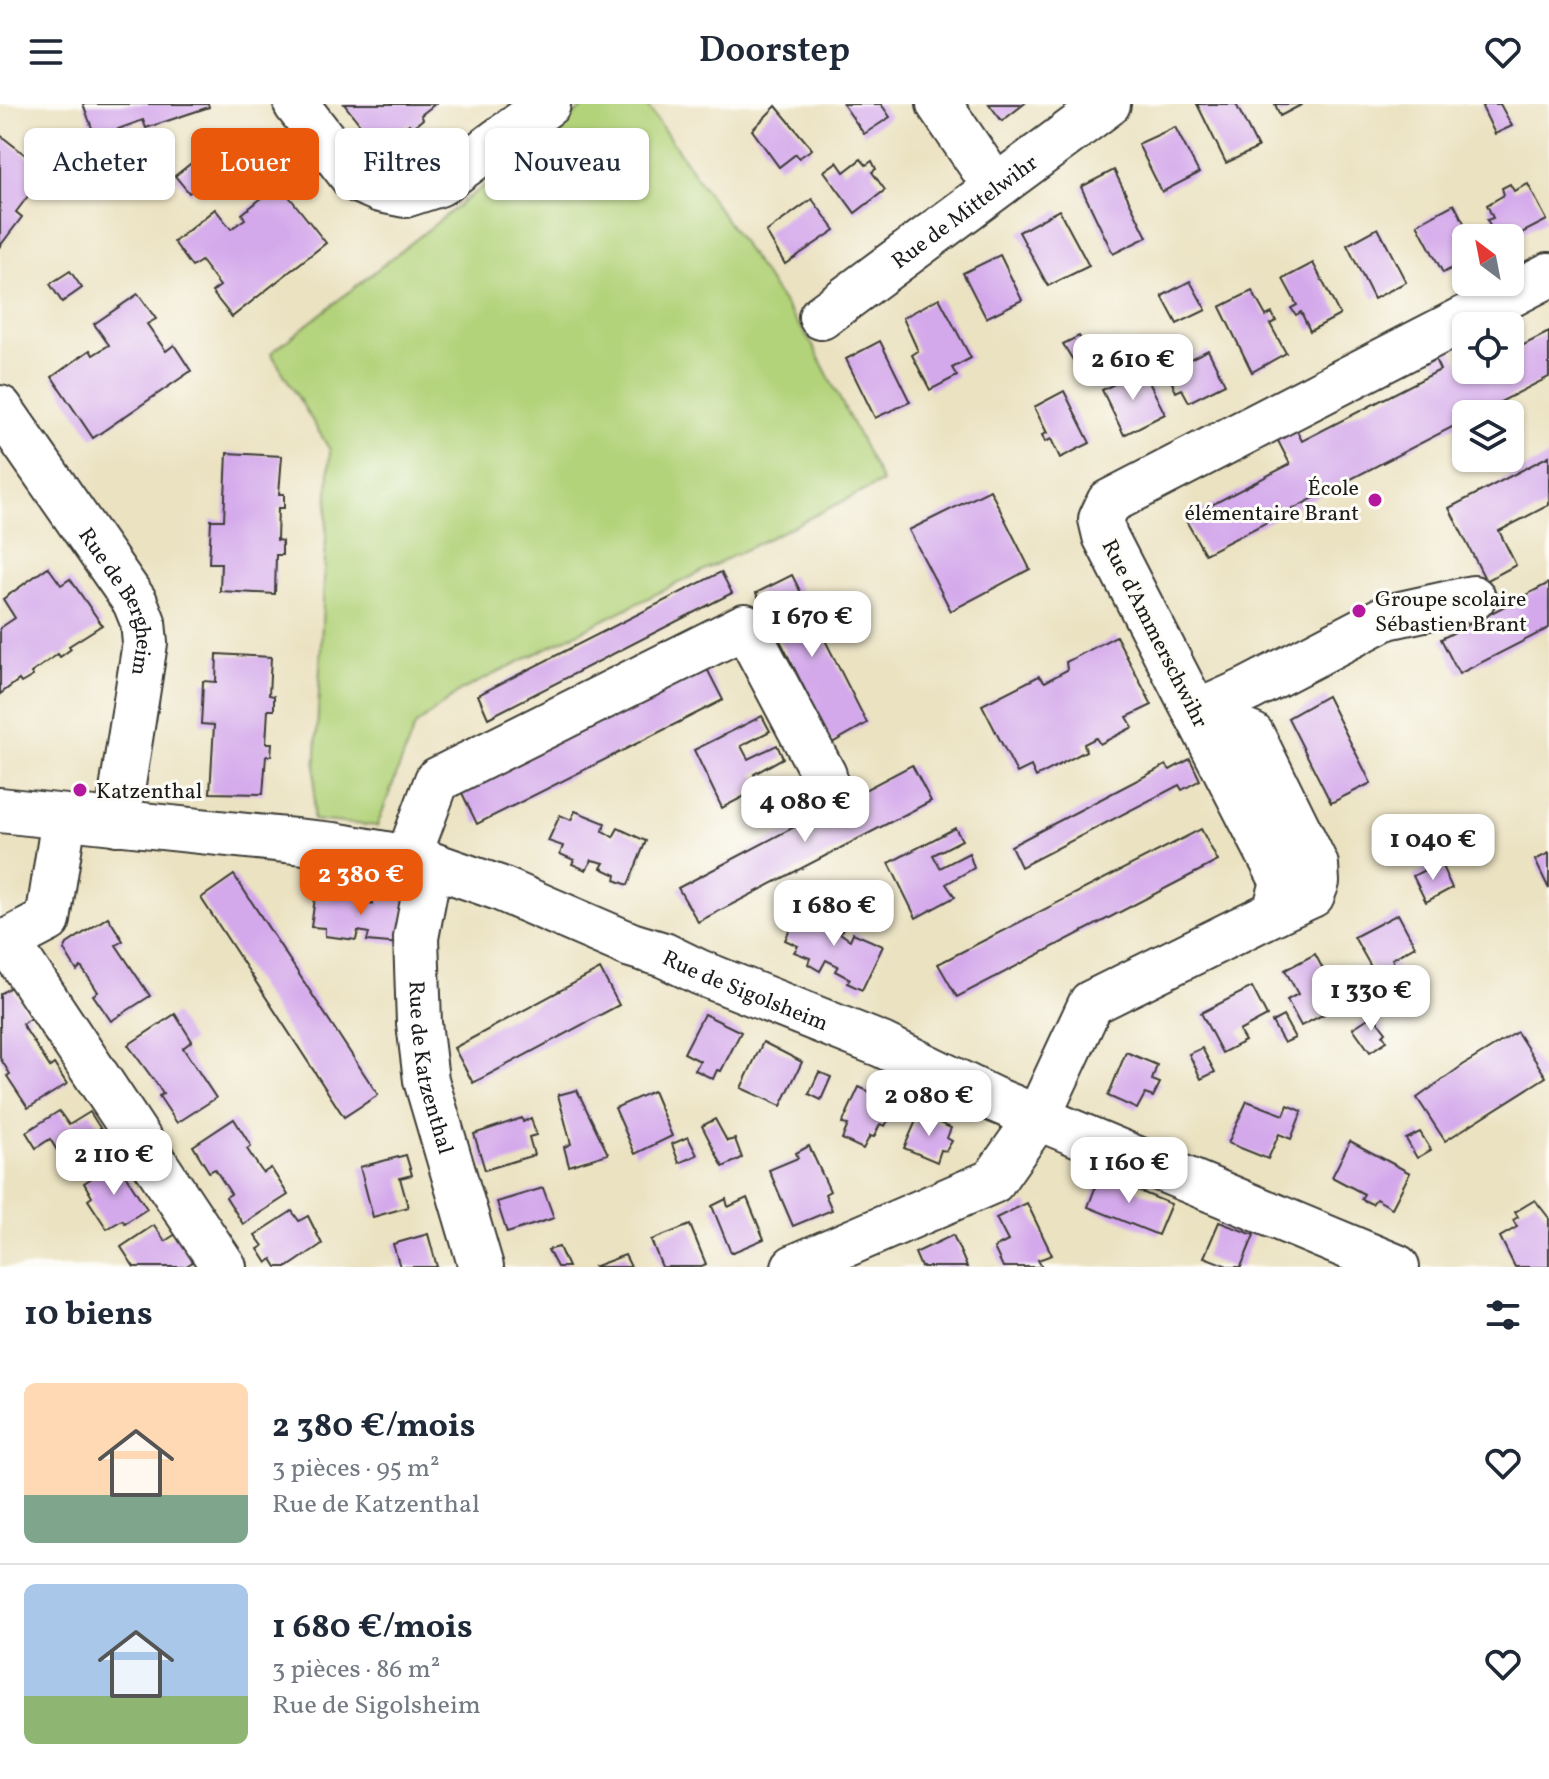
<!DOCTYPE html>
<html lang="fr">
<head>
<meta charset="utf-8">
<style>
	body { margin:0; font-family:Vollkorn,serif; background:#f6f6f7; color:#1f2937; height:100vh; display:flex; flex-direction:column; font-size:30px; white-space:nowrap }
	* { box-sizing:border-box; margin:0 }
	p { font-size:26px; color:#747a83 }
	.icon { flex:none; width:44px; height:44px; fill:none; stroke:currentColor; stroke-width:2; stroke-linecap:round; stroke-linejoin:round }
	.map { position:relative; height:1163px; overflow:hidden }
	.panel { display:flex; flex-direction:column; background:#fff; flex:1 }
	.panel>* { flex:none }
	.top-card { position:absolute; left:24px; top:24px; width:800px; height:72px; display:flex; gap:16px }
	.needle { width:52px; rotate:328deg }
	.controls { position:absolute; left:1452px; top:120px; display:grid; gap:16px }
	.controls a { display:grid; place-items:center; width:72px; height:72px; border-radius:12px; background:#fff; box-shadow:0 2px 6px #0004; font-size:40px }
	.price { position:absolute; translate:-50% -68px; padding:0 18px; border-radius:16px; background:#fff; color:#222; font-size:26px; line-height:52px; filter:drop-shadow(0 2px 4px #0008) }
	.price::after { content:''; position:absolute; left:50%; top:48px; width:24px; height:18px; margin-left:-12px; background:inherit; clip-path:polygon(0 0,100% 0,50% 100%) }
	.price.active { background:#ea580c; color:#fff }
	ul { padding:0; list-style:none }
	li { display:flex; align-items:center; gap:24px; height:200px; padding:0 24px }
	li+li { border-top:2px solid #e0e1e3 }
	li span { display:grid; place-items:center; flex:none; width:224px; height:160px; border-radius:12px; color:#555 }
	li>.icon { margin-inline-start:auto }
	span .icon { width:96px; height:96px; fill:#fffc; stroke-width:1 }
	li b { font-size:34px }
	h2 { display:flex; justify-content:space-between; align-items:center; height:96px; padding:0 24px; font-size:34px }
	.pill { padding:0 28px; border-radius:12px; background:#fff; box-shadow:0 2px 6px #0004; font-size:28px; line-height:72px }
	.pill.active { background:#ea580c; color:#fff }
	header { display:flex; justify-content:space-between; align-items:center; height:104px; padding:0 24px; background:#fff; font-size:36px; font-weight:600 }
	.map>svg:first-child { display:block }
	.green { fill:#b3d37a; stroke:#68784b; stroke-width:2 }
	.building { fill:#d4a9eb }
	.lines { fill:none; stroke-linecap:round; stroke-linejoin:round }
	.minor-casing { stroke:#3b3a35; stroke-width:48 }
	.minor { stroke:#fff; stroke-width:44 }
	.poi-dot { fill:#b5179e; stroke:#fdfcf7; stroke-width:3 }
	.labels { text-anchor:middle; stroke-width:6; stroke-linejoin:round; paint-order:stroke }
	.street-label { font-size:22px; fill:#1c1c1c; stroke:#fdfcf7 }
	.poi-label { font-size:22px; fill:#1c1c1c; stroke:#fdfcf7; text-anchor:start }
</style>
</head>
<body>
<header><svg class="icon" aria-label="menu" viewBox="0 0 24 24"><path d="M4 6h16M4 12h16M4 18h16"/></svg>Doorstep<svg class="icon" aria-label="heart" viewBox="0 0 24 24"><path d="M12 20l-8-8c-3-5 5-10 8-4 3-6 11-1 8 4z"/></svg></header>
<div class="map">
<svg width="1549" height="1163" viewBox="0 0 1549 1163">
	<rect width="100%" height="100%" fill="#fdfcf7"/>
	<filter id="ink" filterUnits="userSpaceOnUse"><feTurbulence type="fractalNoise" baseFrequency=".0125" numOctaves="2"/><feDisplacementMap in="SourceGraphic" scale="16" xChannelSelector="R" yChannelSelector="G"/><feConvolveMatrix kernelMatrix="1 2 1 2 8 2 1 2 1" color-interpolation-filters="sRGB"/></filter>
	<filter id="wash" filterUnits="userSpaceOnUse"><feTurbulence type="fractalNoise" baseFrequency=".006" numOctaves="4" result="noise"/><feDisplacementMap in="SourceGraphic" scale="32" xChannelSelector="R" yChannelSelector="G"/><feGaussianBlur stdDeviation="1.8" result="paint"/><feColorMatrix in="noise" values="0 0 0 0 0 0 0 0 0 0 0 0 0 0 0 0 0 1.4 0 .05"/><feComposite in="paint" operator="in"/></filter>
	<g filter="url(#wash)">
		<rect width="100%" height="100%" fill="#ebe2c1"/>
		<polygon class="green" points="588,0 646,0 812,240 882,378 460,587 415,622 377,722 313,716 330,346 271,249"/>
		<g id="blocks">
			<g class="building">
				<polygon points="83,0 208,0 209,3 146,24 143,16 118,25 121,32 98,40"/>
				<polygon points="344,0 435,0 421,11 423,15 412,24 409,20 378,43"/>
				<polygon points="843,0 881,0 890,13 864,30"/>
				<polygon points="989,0 1024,0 1002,17"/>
				<polygon points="1197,0 1236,0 1258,44 1226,59"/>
				<polygon points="1275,0 1303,0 1280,12"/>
				<polygon points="1487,0 1500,0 1512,22 1495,30 1482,3"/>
				<polygon points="776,2 812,45 799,54 796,50 779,63 752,26"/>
				<polygon points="1175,23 1199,69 1162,88 1138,40"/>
				<polygon points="0,31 52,72 38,92 31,88 16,108 22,113 0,142"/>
				<polygon points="861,55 866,61 872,57 876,65 872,68 885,86 855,109 824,67 837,58 844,68"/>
				<polygon points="194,57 208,75 189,89 175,72"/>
				<polygon points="1114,66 1147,133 1113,150 1081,83"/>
				<polygon points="279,80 326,139 232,213 212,188 220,182 201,157 192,163 174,138 215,105 231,125 245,115 242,110"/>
				<polygon points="1510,80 1514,87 1528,80 1547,116 1510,135 1504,134 1498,123 1492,126 1487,116 1493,114 1487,101 1504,91 1502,84"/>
				<polygon points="812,95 835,126 785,160 766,128"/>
				<polygon points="1454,100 1472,134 1466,134 1466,157 1443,169 1417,120"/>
				<polygon points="1059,106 1089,162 1048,182 1019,128"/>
				<polygon points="1378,124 1406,178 1374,195 1347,141"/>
				<polygon points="1000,151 1022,196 986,214 963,169"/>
				<polygon points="1313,159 1340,211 1310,227 1301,208 1296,211 1291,204 1297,201 1283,175"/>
				<polygon points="70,167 82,184 62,198 50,180"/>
				<polygon points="1190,177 1206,206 1177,220 1162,192"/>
				<polygon points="1252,187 1266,212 1272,209 1276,217 1270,220 1286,249 1252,268 1220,203"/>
				<polygon points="138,190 156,215 147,220 166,247 174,241 191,267 93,334 52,273 90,246 93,251 109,241 94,220"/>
				<polygon points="939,194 971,254 952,264 957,272 930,286 912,251 918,247 903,214"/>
				<polygon points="1549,228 1549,273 1477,310 1466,310 1466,316 1205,450 1185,415 1290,360 1276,333 1295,323 1302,337 1440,266 1434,253 1451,244 1465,271 1475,266 1510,266 1510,248"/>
				<polygon points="1079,232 1090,255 1076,261 1063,240"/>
				<polygon points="880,237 910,298 875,314 846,255"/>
				<polygon points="1208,246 1225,280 1189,298 1182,285 1176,288 1172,279 1178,276 1172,264"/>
				<polygon points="1143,266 1165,310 1124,331 1102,286"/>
				<polygon points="1064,287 1090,339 1060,354 1051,335 1045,338 1042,331 1047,329 1034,303"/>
				<polygon points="227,349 282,352 279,390 284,390 284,404 278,404 277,436 282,437 282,451 276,451 275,490 220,487 221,459 209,459 211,416 224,416"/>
				<polygon points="1549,352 1549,401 1499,427 1516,461 1486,477 1449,404"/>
				<polygon points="990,386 1030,465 951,507 909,426"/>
				<polygon points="48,463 61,481 70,475 102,521 69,542 71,545 60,553 58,550 31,569 33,572 21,579 19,576 0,590 0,524 15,514 3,495"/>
				<polygon points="721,468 732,489 488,614 478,591"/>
				<polygon points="792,471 867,619 832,639 756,489"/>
				<polygon points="1549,479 1549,524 1459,570 1441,535"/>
				<polygon points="1116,532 1152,601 1127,613 1133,623 1100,640 1096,634 1084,640 1086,647 1036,673 1031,662 1017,669 982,601 1039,572 1045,578 1067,566 1066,558"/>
				<polygon points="217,550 271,553 269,591 274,592 274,606 268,606 266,639 272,639 271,652 266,652 263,690 210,689 214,621 201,620 202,602 203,577 216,578"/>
				<polygon points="704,559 723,596 477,720 461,687"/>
				<polygon points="1327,592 1371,679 1331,699 1288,614"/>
				<polygon points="762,612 770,627 741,642 748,655 777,641 783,654 754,670 762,683 722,704 694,646"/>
				<polygon points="1190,655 1200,676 1182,686 1179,681 1021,763 1011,742 1166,661 1170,666"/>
				<polygon points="912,661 931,697 698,818 678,784"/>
				<polygon points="575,707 605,719 603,727 613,733 618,724 646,737 628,781 615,776 616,771 601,764 604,759 592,756 586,766 572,760 574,756 560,750 563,742 548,737 560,711 571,716"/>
				<polygon points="955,724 962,736 933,751 940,764 969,749 974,764 946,780 955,793 916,814 889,759"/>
				<polygon points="1201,725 1218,757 957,893 938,860"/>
				<polygon points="1549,749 1549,785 1535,756"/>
				<polygon points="1440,758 1452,784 1426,798 1413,772"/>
				<polygon points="234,771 378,991 344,1013 201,794"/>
				<polygon points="345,785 362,786 360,798 373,800 373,794 390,795 389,789 405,791 401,840 367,837 369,829 358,827 356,836 325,832 325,824 311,823 315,794 328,796 328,790 345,792"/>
				<polygon points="813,808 844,823 840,829 850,836 853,829 883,842 862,886 847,879 850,875 835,867 838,862 826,856 820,867 808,860 810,854 794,848 798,842 785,836 797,811 810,816"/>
				<polygon points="1398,810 1415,842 1392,855 1397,865 1378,875 1354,833"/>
				<polygon points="108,813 123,837 116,841 150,892 111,917 93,891 98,888 91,877 81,863 77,867 64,846 67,840"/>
				<polygon points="1315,850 1342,901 1301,922 1287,896 1298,890 1285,866"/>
				<polygon points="600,865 619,901 473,979 454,944"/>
				<polygon points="11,883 31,914 22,920 50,963 54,960 67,980 28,1004 7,972 10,970 0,954 0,890"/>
				<polygon points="1252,883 1267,912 1239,927 1245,937 1222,949 1201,909"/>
				<polygon points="175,910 192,937 183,944 216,994 177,1019 159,992 163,990 156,979 128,941"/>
				<polygon points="704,910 741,928 721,967 717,966 713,975 695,966 700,957 684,949"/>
				<polygon points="1373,911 1386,928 1383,931 1387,937 1370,948 1353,924"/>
				<polygon points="1283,912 1295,934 1284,939 1272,918"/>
				<polygon points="1517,928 1546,973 1445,1037 1417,994 1463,961"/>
				<polygon points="763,938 802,958 781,1002 741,984"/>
				<polygon points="1202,944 1215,968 1201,975 1189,950"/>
				<polygon points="1126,948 1157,961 1152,976 1160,979 1153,993 1145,990 1137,1005 1108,992"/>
				<polygon points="819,968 831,973 821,996 809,990"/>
				<polygon points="859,983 890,997 886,1005 893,1008 885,1022 880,1020 874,1033 870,1032 863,1045 842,1035 848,1021 842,1020"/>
				<polygon points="577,986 608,1050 569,1062 564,1043 571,1040 558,991"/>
				<polygon points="653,987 672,1032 635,1050 615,1004"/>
				<polygon points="1247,997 1284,1011 1288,1001 1302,1007 1291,1035 1279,1030 1268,1055 1228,1039"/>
				<polygon points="59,1007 69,1021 90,1008 109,1038 86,1053 89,1058 71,1069 50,1035 36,1044 26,1028"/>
				<polygon points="919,1010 951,1024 947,1034 952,1037 946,1047 941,1046 937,1058 904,1044"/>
				<polygon points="522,1014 523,1018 531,1014 536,1031 529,1033 534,1051 485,1066 474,1030"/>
				<polygon points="234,1015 251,1042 247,1045 263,1069 271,1064 288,1091 243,1120 226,1093 231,1090 224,1079 215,1065 209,1068 193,1042"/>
				<polygon points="715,1015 727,1037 735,1035 742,1054 723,1063 702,1022"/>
				<polygon points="1420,1028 1431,1046 1417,1054 1406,1035"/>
				<polygon points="688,1033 697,1051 679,1059 672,1040"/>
				<polygon points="1350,1037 1410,1069 1392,1104 1376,1095 1372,1100 1361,1095 1364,1090 1332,1073"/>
				<polygon points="809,1042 830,1087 825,1090 832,1106 793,1122 769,1066 798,1054 796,1049"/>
				<polygon points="406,1051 412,1071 400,1074 408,1103 373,1113 360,1063"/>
				<polygon points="117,1058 147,1105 125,1119 122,1116 107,1125 88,1096 92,1093 84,1079"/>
				<polygon points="1100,1071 1171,1100 1158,1131 1088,1103"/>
				<polygon points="543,1084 554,1114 507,1129 497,1098"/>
				<polygon points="747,1094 764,1135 731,1149 712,1102 726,1095 728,1103"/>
				<polygon points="1535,1096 1549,1114 1549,1163 1515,1163 1500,1133 1517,1123 1513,1116 1518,1113 1515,1108"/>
				<polygon points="1027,1099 1052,1151 1038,1156 1042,1163 1003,1163 994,1144 1008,1137 996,1114"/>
				<polygon points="292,1107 299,1117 308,1112 322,1140 288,1163 277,1163 272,1155 267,1159 258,1145 263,1142 255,1131"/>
				<polygon points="1219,1118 1254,1131 1241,1163 1230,1163 1204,1153"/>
				<polygon points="154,1121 165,1137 176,1130 194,1157 185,1163 134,1163 121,1143"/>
				<polygon points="690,1121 706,1160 700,1163 662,1163 651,1136"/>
				<polygon points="428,1130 437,1163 400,1163 393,1140"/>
				<polygon points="953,1131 967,1163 921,1163 915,1149"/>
				<polygon points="559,1143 568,1163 557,1163 548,1146"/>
				<polygon points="625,1151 631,1163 593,1163"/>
			</g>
		</g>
	</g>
	<g filter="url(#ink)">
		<use href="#blocks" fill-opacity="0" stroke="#3b3a35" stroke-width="2"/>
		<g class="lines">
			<g class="minor-casing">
				<g id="minor">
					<polyline points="296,0 354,75 380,86 405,91 439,80 548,0"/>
					<polyline points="939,0 995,82"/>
					<path id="s1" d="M821,213l287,-213"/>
					<path id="s2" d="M0,304l135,194 8,20 2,21 -28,180"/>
					<polyline points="1196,609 1249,585 1387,513 1473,494"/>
					<polyline points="1196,609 1252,631 1316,761 1317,778 1312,791 1275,808"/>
					<path id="s3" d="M0,706l333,35 75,13 22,6 69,24 132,57 33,10 35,17 183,73 111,54 404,168"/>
					<polyline points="408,754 437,676 745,522 824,671"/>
					<path id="s4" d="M430,760l-14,74 3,85 7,57 55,187"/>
					<polyline points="7,837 224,1163"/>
					<polyline points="0,841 48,816 64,714"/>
					<polyline points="794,1163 993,1077 1038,1013 1091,899 1275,808 1283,778 1105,432 1101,415 1109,398 1549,171"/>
				</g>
			</g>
			<use href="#minor" class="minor"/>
		</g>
	</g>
	<g class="poi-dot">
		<circle cx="1375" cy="396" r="8"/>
		<circle cx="1359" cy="507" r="8"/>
		<circle cx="80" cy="686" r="8"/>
	</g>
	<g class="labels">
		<g class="street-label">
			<text dy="8" stroke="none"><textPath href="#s1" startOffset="178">Rue de Mittelwihr</textPath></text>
			<text dy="8" stroke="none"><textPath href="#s2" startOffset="230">Rue de Bergheim</textPath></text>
			<text transform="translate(1156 529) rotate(63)" y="8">Rue d'Ammerschwihr</text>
			<text dy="8" stroke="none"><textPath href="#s3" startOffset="774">Rue de Sigolsheim</textPath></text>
			<text dy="8" stroke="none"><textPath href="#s4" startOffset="206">Rue de Katzenthal</textPath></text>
		</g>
		<g class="poi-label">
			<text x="1359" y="391" text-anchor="end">École<tspan x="1359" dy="25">élémentaire Brant</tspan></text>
			<text x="1375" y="502">Groupe scolaire<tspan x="1375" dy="25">Sébastien Brant</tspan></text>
			<text x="96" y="694">Katzenthal</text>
		</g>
	</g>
</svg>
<div class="controls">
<a><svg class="needle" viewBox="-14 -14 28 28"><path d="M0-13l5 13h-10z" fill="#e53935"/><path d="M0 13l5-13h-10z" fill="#747a83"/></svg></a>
<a><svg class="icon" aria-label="locate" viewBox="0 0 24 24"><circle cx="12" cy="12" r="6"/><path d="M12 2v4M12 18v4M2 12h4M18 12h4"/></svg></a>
<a><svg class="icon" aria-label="layers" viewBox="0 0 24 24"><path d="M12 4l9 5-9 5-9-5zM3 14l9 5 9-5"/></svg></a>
</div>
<b class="price" style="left:1133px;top:298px">2 610 €</b>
<b class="price" style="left:812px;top:555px">1 670 €</b>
<b class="price" style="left:805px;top:740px">4 080 €</b>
<b class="price" style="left:1433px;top:778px">1 040 €</b>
<b class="price active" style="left:361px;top:813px">2 380 €</b>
<b class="price" style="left:834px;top:844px">1 680 €</b>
<b class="price" style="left:1371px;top:929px">1 330 €</b>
<b class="price" style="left:929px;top:1034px">2 080 €</b>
<b class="price" style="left:114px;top:1093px">2 110 €</b>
<b class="price" style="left:1129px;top:1101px">1 160 €</b>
<div class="top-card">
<a class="pill">Acheter</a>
<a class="pill active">Louer</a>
<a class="pill">Filtres</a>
<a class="pill">Nouveau</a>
</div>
</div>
<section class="panel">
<h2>10 biens<svg class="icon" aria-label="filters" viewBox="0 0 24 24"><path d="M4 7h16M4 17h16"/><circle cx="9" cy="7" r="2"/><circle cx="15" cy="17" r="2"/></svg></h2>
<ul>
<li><span style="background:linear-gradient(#ffd9b3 70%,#7fa58c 0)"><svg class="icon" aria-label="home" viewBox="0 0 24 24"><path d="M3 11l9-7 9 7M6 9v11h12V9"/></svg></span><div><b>2 380 €/mois</b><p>3 pièces · 95 m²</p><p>Rue de Katzenthal</p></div><svg class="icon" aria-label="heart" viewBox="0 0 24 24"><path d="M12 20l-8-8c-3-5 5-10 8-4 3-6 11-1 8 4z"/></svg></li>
<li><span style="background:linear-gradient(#a9c7e8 70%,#8fb573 0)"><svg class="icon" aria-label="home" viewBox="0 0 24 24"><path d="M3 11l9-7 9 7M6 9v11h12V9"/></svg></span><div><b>1 680 €/mois</b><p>3 pièces · 86 m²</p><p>Rue de Sigolsheim</p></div><svg class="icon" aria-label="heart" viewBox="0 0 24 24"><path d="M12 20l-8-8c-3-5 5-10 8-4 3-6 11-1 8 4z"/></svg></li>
</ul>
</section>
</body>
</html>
